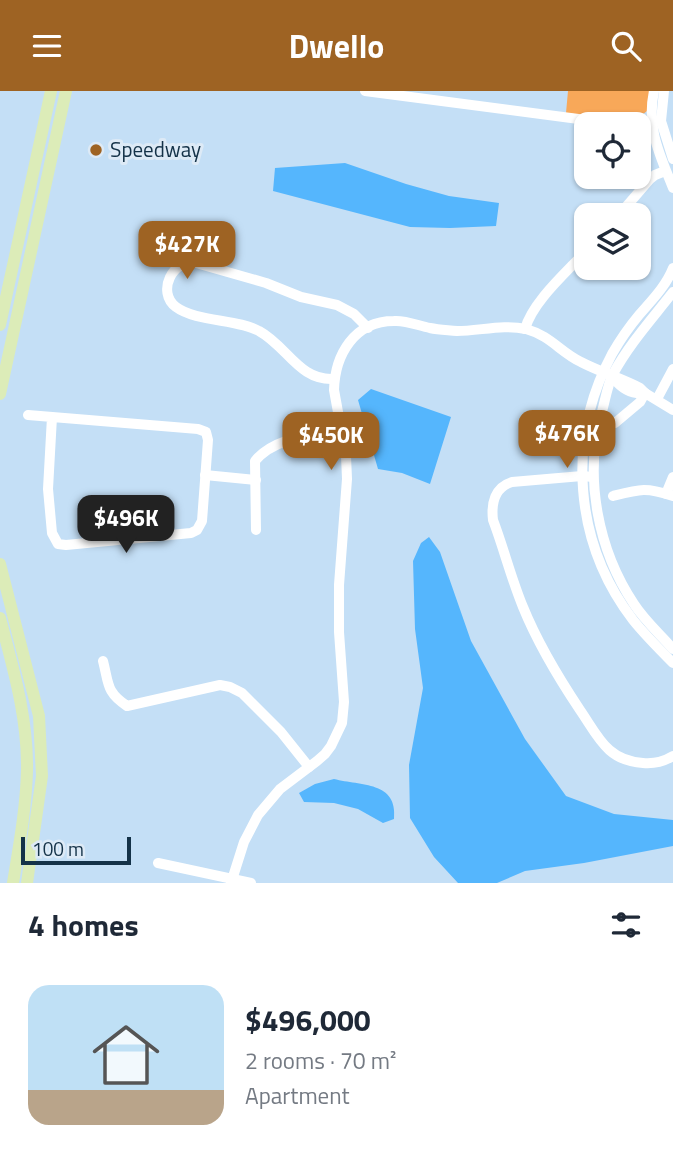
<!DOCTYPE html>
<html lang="en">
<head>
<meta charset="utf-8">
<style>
	body { margin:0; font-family:"Titillium Web",sans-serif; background:#f6f6f7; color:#1f2937; height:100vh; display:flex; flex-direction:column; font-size:26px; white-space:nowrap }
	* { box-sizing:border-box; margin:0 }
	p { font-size:23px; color:#747a83 }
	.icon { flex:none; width:38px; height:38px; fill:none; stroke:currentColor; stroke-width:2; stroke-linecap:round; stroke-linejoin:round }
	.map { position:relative; height:792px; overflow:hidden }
	.side { display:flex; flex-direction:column; background:#fff; flex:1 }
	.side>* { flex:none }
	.buttons { position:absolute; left:574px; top:21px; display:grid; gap:14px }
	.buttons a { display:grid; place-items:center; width:77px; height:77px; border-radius:14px; background:#fff; box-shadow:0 2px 5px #0004; font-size:35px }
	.scale { position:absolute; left:21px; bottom:18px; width:110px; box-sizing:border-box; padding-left:7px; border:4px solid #143248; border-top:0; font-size:19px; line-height:24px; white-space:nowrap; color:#143248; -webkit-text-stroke:5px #ddeaf6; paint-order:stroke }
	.price { position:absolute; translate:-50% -60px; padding:0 16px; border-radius:14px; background:#9e6323; color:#fff; font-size:23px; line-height:46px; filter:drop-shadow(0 2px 4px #0008) }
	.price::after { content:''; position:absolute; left:50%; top:42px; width:21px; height:16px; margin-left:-10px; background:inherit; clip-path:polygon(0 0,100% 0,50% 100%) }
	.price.on { background:#222; color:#fff }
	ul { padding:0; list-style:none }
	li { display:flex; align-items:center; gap:21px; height:175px; padding:0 28px }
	li span { display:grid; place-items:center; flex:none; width:196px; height:140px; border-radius:21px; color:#555 }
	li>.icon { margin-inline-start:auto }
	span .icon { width:84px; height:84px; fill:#fffc; stroke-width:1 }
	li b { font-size:30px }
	h2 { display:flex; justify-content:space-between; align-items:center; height:84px; padding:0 28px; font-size:30px }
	header { display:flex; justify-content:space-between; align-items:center; height:91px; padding:0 28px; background:#9e6323; color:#fff; font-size:32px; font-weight:700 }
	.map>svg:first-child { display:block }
	.green { fill:#f8a859 }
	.water { fill:#55b6fd }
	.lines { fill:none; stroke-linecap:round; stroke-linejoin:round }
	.minor { stroke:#fff; stroke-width:10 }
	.major { stroke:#dcecb8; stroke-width:12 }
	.poi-dot { fill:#9e6323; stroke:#ddeaf6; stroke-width:2.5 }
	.labels { text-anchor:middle; stroke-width:6; stroke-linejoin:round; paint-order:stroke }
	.poi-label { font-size:21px; fill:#143248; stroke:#ddeaf6; text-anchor:start }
</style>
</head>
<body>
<header><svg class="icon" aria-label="menu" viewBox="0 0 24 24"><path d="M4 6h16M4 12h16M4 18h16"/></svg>Dwello<svg class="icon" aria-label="search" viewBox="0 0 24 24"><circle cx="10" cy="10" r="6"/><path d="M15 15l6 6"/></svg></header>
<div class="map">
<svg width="673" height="792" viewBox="0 0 673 792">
	<rect width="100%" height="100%" fill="#c4dff6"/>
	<path class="green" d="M568,0h82l-3,20c-16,14 -61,4 -81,2z"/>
	<g class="water">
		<polygon points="345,72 406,93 449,105 499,112 496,135 450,137 410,136 273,100 275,77"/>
		<polygon points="371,298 451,326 430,393 402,382 378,378 358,309"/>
		<polygon points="429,446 440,461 471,550 525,648 566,705 614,723 673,729 673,755 584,772 525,780 497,792 458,792 434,766 410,727 409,674 423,597 415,538 413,470 421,452"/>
		<path d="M334,688c27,7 64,2 60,40l-11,4 -25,-14 -24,-6 -30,-1 -5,-9 16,-9z"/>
	</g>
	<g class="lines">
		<g class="minor">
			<polyline points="365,0 609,32 661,30"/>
			<path d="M654,0c-8,37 6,64 19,97"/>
			<polyline points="664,0 661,30 673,68"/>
			<polyline points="619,124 650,88 655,84 665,80"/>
			<path d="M673,177c-7,18 -21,32 -34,47 -10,12 -19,25 -27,39 -46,86 -38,189 21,266 12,15 26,29 40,43"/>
			<path d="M673,201c-21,27 -43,51 -60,82 -6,12 -8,28 -12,41 -17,63 -3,135 33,189 11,17 26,30 39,45"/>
			<path d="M525,238c8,-28 42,-57 61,-78"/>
			<path d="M334,288c-35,2 -47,-33 -75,-48 -21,-12 -63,-9 -83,-24 -20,-15 -3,-49 20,-44l70,20 35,14 36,8 17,9 14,14"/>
			<path d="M614,288c8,10 17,16 31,14"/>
			<polyline points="657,308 673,278"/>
			<polyline points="28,324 198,338 206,341 208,349 202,430 197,439 191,442 66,454 58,453 52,442 48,398 52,326"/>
			<polyline points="615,332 640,311 645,302"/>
			<polyline points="205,384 256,389"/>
			<path d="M593,386l-11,-1 -70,6c-17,5 -21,21 -19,38 11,29 18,58 30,87 15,37 35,70 57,103 18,26 27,51 63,53 11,1 20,-1 30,-7"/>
			<polyline points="666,403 673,386"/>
			<path d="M613,405c27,-7 33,-9 60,0"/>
			<path d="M256,439l-1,-69c19,-24 58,-26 86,-32"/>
			<path d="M103,570c6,23 3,31 24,45l93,-21 10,2 12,6 39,39 28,35"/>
			<polyline points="158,772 251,792"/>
			<path d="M231,792l13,-41 14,-27 22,-26 37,-28 8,-7 6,-8 11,-23 2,-21 -5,-70v-47l8,-106 -1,-23 -12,-66c1,-35 20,-69 60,-69 12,-1 25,5 36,7 9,2 18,2 27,3 22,0 47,-7 69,-2 25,7 34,23 55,33 19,10 40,16 59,26l5,5 28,17"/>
		</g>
		<g class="major">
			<polyline points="0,234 51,0"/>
			<polyline points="0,303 66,0"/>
			<polyline points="0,473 39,625 42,685 27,792"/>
			<path d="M0,527c13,50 28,100 27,153 -1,37 -8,75 -14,112"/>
		</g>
	</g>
	<circle class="poi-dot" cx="96" cy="59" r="7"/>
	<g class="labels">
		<g class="poi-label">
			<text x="110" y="66">Speedway</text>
		</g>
	</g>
</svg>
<div class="buttons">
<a><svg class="icon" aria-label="locate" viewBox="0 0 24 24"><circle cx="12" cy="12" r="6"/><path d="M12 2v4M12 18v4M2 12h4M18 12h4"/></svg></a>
<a><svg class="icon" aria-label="layers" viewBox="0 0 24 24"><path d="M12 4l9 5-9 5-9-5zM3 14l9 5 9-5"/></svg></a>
</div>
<div class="scale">100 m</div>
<b class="price" style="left:187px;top:190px">$427K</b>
<b class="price" style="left:567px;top:379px">$476K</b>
<b class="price" style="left:331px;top:381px">$450K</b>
<b class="price on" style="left:126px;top:464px">$496K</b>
</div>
<section class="side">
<h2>4 homes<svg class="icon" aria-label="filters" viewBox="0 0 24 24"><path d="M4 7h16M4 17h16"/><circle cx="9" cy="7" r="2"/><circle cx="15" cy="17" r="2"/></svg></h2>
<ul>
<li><span style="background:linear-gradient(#bfe0f5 75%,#b9a48a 0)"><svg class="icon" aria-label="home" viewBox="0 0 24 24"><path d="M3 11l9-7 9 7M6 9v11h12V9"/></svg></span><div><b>$496,000</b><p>2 rooms · 70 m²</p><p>Apartment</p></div></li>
</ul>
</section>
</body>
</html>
